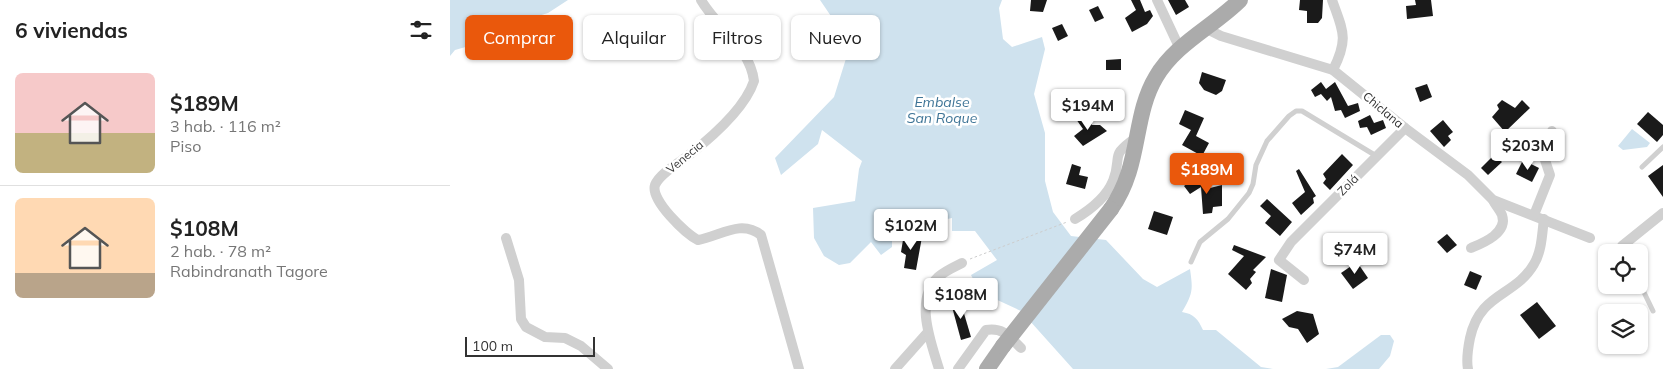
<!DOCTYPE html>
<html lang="es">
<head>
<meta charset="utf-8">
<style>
	body { margin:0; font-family:Mulish,sans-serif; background:#f6f6f6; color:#222; height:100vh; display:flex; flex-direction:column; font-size:19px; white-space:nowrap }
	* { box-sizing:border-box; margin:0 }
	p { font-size:16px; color:#767676 }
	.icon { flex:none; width:28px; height:28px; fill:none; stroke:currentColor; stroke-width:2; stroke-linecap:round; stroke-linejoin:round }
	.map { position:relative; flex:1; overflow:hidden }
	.side { display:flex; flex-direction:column; background:#fff; width:450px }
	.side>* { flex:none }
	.banner { position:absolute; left:15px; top:15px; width:475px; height:45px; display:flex; gap:10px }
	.tools { position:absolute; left:1148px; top:244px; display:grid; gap:10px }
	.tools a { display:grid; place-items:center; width:50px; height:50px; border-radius:8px; background:#fff; box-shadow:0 1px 4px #0004; font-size:25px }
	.scale { position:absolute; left:15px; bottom:12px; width:130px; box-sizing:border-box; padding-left:5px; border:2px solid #333; border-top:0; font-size:14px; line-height:18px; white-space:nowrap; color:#333; -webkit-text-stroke:4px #fff; paint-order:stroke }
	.price { position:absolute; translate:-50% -42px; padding:0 11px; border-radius:5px; background:#fff; color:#222; font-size:16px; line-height:32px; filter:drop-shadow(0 1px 2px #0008) }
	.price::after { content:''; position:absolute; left:50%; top:30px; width:15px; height:11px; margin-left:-8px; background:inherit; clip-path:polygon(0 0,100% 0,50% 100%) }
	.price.on { background:#ea580c; color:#fff }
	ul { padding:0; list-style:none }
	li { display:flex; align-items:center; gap:15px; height:125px; padding:0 15px }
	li+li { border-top:1px solid #e0e0e0 }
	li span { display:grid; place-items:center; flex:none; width:140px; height:100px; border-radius:8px; color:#555 }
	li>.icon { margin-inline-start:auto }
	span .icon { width:60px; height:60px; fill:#fffc; stroke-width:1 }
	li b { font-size:21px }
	h2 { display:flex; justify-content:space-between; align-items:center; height:60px; padding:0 15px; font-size:21px }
	.pill { padding:0 18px; border-radius:8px; background:#fff; box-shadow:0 1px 4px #0004; font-size:18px; line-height:45px }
	.pill.on { background:#ea580c; color:#fff }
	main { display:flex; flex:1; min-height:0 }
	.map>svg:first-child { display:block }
	.water { fill:#cfe2ee }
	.building { fill:#1a1a1a }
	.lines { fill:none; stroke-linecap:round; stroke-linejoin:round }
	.path { stroke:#cdcdcd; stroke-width:1; stroke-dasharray:2.5 2.5; stroke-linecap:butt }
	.lane { stroke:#d0d0d0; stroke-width:5 }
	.street { stroke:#d0d0d0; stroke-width:10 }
	.primary { stroke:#ababab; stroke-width:16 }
	.primary-bridge { stroke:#ababab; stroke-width:16 }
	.labels { text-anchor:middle; stroke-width:5; stroke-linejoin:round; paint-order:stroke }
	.street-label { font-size:12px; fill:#333; stroke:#fff }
	.water-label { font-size:14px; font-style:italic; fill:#3f7597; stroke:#fff }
</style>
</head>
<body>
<main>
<section class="side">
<h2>6 viviendas<svg class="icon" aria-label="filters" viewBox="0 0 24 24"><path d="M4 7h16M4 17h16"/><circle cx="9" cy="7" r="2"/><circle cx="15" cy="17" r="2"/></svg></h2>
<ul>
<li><span style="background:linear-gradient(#f6c9c9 60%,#c2b280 0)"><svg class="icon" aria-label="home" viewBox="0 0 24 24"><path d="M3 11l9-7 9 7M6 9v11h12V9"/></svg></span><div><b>$189M</b><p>3 hab. · 116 m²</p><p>Piso</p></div></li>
<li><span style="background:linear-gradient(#ffd9b3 75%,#b9a48a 0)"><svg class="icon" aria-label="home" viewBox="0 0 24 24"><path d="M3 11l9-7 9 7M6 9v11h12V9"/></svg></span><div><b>$108M</b><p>2 hab. · 78 m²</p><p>Rabindranath Tagore</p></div></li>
</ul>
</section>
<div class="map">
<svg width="1213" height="369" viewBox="0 0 1213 369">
	<rect width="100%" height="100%" fill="#fff"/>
	<g class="water">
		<polygon points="0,0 118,0 98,13 47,29 39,28 19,46 5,50 0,56"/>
		<path d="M370,0h182l-3,8 4,31 9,8 30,-10 3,12 -11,45 11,39v48l8,31 18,24 35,4 37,39 14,8 33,-18c3,21 3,24 -8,43 12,2 16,7 21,18h13l45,37 12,2h-200l-52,-58 -41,-19 -9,-17 26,-15 -22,-29h-23v-13l-28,6 -18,-5 -14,13v15l-11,8 -10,-13 -21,21 -11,2 -15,-9 -10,-18 -1,-30 42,-7 4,-32 3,-8 -40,-31 -4,14 -37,31 -6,-17 59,-61 15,-48 -3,-21 -9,-3z"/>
		<polygon points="1182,129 1200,143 1197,147 1173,150 1168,146"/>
		<polygon points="931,335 940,335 944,341 940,356 929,369 876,369 888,367"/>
	</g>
	<g class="building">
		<polygon points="581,0 597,0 593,12 580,11"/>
		<polygon points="681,0 690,0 695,12 700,10 703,16 697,24 682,32 675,18 686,10"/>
		<polygon points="718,0 735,0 739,7 726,15"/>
		<polygon points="850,0 873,0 872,18 868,23 857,23 857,11 849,10"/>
		<polygon points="965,0 981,0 983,16 957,19 956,6 966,5"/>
		<polygon points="648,6 654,18 645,22 639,10"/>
		<polygon points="612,24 618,36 608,41 602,28"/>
		<polygon points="671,59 671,70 656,70 656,60"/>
		<polygon points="752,72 776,80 772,91 766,95 754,90 749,83"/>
		<polygon points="871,82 876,89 885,82 898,106 908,103 910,111 895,118 891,110 885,111 881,97 877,101 871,94 865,97 861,90"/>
		<polygon points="977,84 982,97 970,102 965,88"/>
		<polygon points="1052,100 1065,108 1072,100 1080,108 1055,132 1042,117 1049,109 1047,105"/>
		<polygon points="735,110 754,118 746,136 759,143 752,156 732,145 741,130 729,124"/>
		<polygon points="1198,112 1213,125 1213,135 1207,142 1187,124"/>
		<polygon points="634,115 642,125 650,125 657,131 633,146 624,136 633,129 626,119"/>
		<polygon points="920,115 924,123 933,120 936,128 921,135 917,127 910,128 908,121"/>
		<polygon points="993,120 1003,132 998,136 1001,140 994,147 980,131"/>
		<polygon points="892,154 903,165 880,190 873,183 876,179 873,174"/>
		<polygon points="1044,155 1052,162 1038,175 1031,168"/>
		<polygon points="1073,160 1089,168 1082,182 1066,174"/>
		<polygon points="622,164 631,167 629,175 638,177 635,189 616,184"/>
		<polygon points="1213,165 1213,197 1198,176"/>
		<polygon points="849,169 866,196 863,198 864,203 851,215 842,203 855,192 846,171"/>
		<polygon points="745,178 756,189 772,185 772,206 763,207 762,213 753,214 751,187 740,194 734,186"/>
		<polygon points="817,199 842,222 830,236 815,223 821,216 810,206"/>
		<polygon points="704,211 723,217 717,235 698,229"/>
		<polygon points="454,234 472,237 466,270 454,268 456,255 451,252"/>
		<polygon points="997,234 1007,245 997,253 987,242"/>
		<polygon points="784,245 816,257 803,270 806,272 800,279 802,283 796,290 778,274 794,256 782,250"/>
		<polygon points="907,262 918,278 903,289 891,273"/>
		<polygon points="821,269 837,275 832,302 815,298"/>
		<polygon points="1020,271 1032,276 1026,290 1014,285"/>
		<polygon points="510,300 521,337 511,340 501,303"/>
		<polygon points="1087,302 1106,326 1089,339 1070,315"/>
		<polygon points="847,311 863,314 869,334 857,343 848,329 839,327 832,319"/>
	</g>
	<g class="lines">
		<polyline class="path" points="520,259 617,222"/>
		<g class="lane">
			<polyline points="1192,167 1213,147"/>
			<polyline points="741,262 750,242 778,219 799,193 803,184 806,165 817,141 839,116 846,111 852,111 928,157"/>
			<polyline points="1189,282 1203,311"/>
		</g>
		<g class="street">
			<path d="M251,0c16,28 49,47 53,81 -9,27 -42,56 -65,74 -10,8 -29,18 -34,30 -5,15 31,49 43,55 22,-4 43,-21 63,-5l38,134"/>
			<polyline points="707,0 730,49"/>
			<path d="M882,0c11,31 17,38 1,70"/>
			<polyline points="757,29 771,36 883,70 955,128 1018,175 1043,200 1140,238"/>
			<polyline points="1084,215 1100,175 1094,157 1102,131"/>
			<path d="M625,219c15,-9 31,-21 38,-38 10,-26 -5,-24 24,-44"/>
			<polyline points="56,238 69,280 71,319 76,327 95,337 115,338 131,346 158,369"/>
			<polyline points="1172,246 1213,213"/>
			<path d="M1021,248c12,-5 37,-15 31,-33 -2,-5 -7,-10 -9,-15"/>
			<polyline points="854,280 829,260 841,242 955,128"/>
			<polyline points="445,369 478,332"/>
			<path d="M489,369c-8,-27 -25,-69 -1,-92 7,-6 16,-10 24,-14"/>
			<path d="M508,369l28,-39c17,-3 24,7 35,18"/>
			<path d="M1018,369c-2,-10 0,-21 2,-31 10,-46 45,-41 64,-74 8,-13 8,-31 10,-45"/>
		</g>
		<g class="primary">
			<path d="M661,209c31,-44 21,-92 45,-132 19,-33 58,-51 84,-77"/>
			<polyline points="537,369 553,346"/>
		</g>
		<polyline class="primary-bridge" points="553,346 661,209"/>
	</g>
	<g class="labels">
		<g class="street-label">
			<text transform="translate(933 110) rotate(40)" y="4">Chiclana</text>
			<text transform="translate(235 157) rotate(-40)" y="4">Venecia</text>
			<text transform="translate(898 185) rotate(-45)" y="4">Zolá</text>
		</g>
		<g class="water-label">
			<text x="492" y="107">Embalse<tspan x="492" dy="16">San Roque</tspan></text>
		</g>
	</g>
</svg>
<div class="tools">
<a><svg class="icon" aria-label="locate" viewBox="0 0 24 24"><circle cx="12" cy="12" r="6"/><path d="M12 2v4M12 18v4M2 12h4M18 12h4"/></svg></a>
<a><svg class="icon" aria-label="layers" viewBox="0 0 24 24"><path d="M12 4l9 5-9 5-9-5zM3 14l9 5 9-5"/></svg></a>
</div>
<div class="scale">100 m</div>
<b class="price" style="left:638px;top:131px">$194M</b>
<b class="price" style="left:1078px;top:171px">$203M</b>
<b class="price on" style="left:757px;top:195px">$189M</b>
<b class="price" style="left:461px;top:251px">$102M</b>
<b class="price" style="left:905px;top:275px">$74M</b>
<b class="price" style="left:511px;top:320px">$108M</b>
<div class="banner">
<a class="pill on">Comprar</a>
<a class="pill">Alquilar</a>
<a class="pill">Filtros</a>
<a class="pill">Nuevo</a>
</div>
</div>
</main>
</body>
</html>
